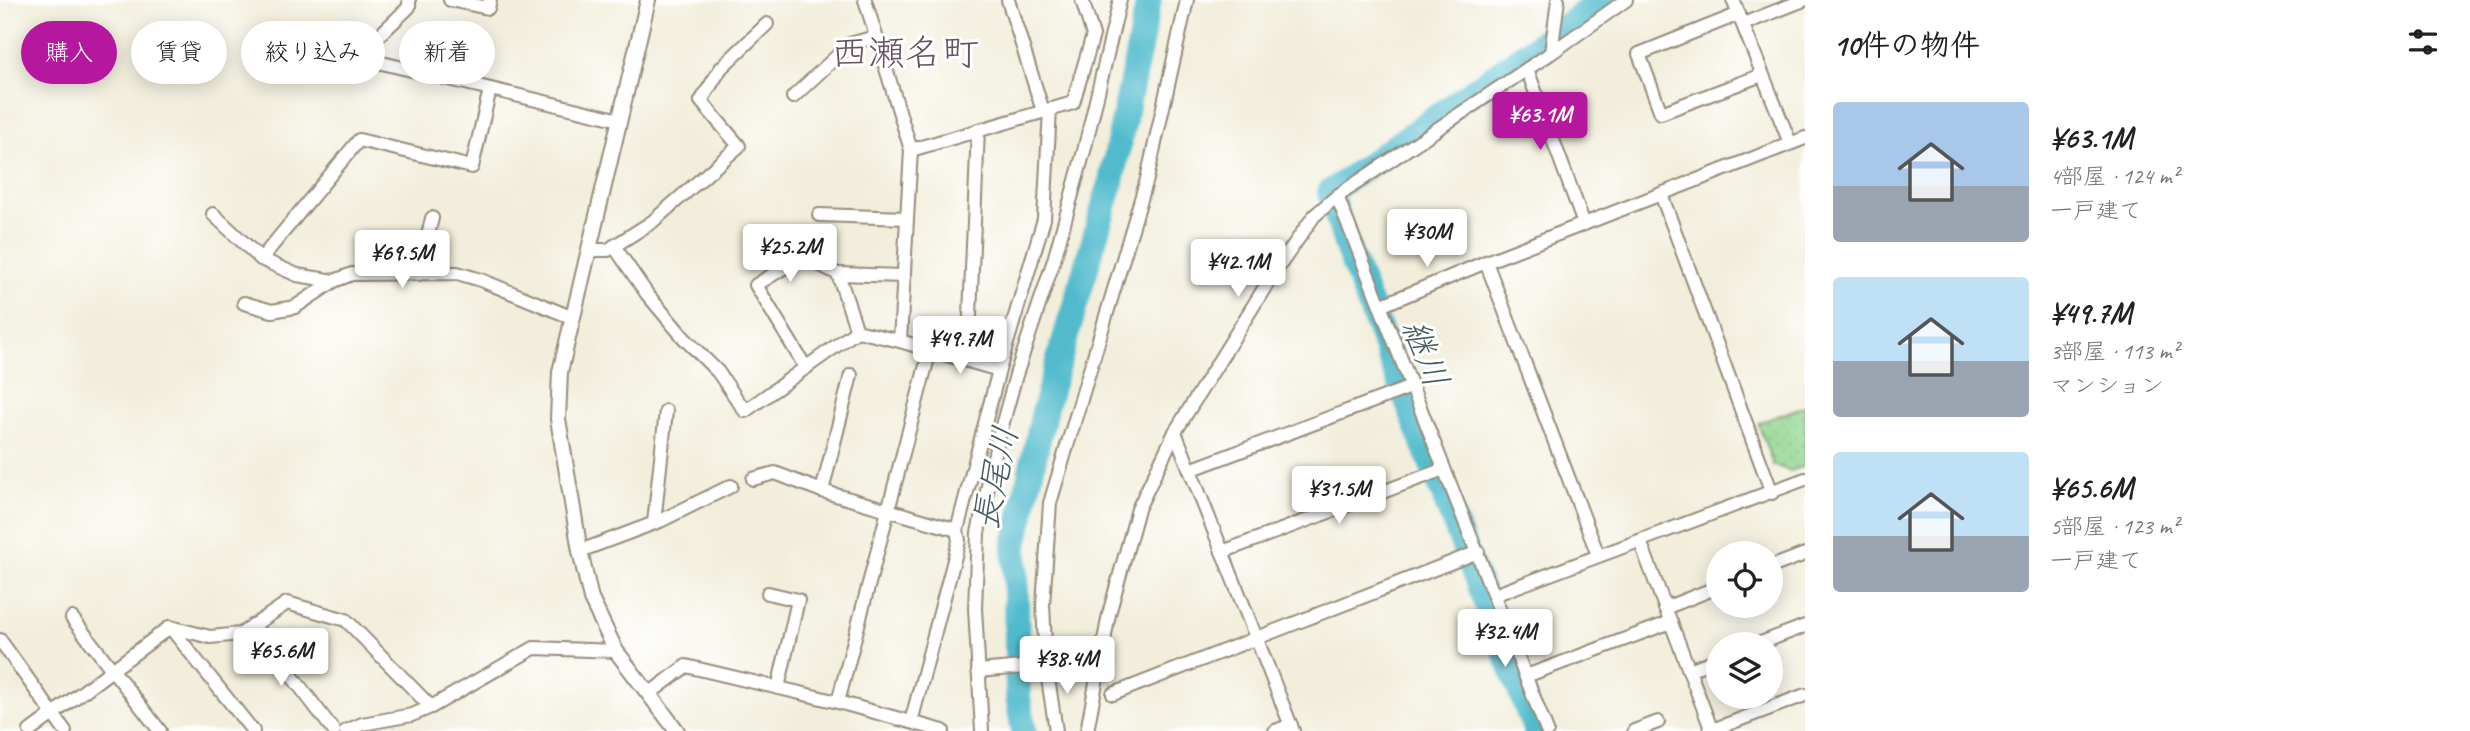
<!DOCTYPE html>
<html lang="ja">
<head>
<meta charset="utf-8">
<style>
	body { margin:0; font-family:Caveat,"Klee One",sans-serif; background:#f2f2f2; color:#222; height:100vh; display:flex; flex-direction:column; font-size:26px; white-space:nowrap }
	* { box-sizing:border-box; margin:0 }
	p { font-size:23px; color:#767676 }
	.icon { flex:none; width:38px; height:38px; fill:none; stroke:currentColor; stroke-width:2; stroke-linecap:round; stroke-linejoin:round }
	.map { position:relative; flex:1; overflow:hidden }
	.side { display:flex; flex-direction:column; background:#fff; width:665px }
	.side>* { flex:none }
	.banner { position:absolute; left:21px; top:21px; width:665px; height:63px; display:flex; gap:14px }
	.fabs { position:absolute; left:1706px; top:541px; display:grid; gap:14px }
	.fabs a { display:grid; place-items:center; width:77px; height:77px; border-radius:50%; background:#fff; box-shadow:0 4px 18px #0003; font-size:35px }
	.price { position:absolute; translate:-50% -60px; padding:0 16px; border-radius:7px; background:#fff; color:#222; font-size:23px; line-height:46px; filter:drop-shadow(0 2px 4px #0008) }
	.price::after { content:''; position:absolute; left:50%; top:42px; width:21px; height:16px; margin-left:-10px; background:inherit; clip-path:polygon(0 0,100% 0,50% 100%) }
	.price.current { background:#b5179e; color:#fff }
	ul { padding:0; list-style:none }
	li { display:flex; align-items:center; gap:21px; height:175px; padding:0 28px }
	li span { display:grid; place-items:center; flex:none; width:196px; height:140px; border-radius:7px; color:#555 }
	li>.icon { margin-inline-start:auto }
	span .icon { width:84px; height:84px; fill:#fffc; stroke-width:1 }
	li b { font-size:30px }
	h2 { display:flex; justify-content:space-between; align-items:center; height:84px; padding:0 28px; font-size:30px }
	.tag { padding:0 24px; border-radius:32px; background:#fff; box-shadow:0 4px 18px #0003; font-size:24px; line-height:63px }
	.tag.current { background:#b5179e; color:#fff }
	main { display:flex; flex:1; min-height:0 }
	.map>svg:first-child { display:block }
	.grass { fill:url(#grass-dots); stroke:#668057; stroke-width:2 }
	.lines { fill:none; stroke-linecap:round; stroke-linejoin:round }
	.river { stroke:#51bbcd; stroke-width:26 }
	.minor-casing { stroke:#968c7c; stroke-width:16 }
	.tertiary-casing { stroke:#968c7c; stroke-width:18 }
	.minor { stroke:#fff; stroke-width:12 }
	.tertiary { stroke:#fff; stroke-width:14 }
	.labels { text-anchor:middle; stroke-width:6; stroke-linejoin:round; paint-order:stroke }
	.water-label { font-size:35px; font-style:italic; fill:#435d5b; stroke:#fff }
	.quarter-label { font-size:37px; fill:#675360; stroke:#fff }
</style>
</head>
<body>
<main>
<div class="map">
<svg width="1805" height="731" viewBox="0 0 1805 731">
	<defs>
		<pattern id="grass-dots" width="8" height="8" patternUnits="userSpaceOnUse" patternTransform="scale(1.75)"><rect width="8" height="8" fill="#91d690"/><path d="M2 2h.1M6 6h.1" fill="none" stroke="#7eb87c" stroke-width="1.8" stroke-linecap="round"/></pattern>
	</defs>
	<rect width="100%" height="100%" fill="#fff"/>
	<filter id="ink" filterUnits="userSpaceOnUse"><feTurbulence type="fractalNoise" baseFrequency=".0143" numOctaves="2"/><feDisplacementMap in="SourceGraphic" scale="14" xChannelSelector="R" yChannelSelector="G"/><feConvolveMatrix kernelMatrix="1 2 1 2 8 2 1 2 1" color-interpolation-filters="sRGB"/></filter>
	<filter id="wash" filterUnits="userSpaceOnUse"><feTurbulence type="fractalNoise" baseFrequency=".00686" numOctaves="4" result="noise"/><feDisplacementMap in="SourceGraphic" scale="28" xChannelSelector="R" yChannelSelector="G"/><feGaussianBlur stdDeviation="1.57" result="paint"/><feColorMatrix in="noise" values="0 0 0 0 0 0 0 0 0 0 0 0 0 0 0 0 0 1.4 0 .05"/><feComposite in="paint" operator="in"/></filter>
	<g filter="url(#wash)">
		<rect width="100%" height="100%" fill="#f2eedb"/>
		<polygon class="grass" points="1805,406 1805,466 1791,471 1773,465 1758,423"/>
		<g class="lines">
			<g class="river">
				<polyline points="1024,731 1018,698 1015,545 1045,407 1110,186 1149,0"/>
				<polyline points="1536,731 1346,244 1330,192 1602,0"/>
			</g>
		</g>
	</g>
	<g filter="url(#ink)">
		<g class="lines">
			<g class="minor-casing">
				<g id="minor">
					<polyline points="450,0 488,8 490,0"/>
					<polyline points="1008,0 1043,111"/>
					<polyline points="1733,0 1790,143"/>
					<polyline points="1739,14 1639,54 1661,113 1762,75"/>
					<polyline points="1743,24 1804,0"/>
					<polyline points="1551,53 1558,0"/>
					<polyline points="357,57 620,120"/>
					<polyline points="357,57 409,7 409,0"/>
					<polyline points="1527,69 1584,224"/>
					<polyline points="793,97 850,44 875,37"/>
					<polyline points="911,150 1073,103 1093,35 1082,0"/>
					<polyline points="1661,194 1772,493"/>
					<polyline points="1337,196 1547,731"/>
					<polyline points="213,214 261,259 297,275 334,281"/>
					<polyline points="819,215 907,218"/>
					<polyline points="614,246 647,294 684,338 718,372 745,411 857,331 900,341"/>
					<polyline points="589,250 608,250 652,222 739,146 701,101 721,68 767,24"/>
					<polyline points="261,259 359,140 472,167 490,89"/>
					<polyline points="419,274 432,218"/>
					<polyline points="838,274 904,276"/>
					<polyline points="244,303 272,311 295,307 334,281 352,274 457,273 481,280 573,318"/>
					<polyline points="1380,306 1486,262"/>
					<polyline points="930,350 999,370"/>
					<polyline points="968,361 978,130"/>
					<polyline points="806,368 756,285 803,256 838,274 857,331"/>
					<polyline points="1175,432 1293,731"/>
					<polyline points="1190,470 1411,387"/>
					<polyline points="753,479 775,473 822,491 957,530"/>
					<polyline points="822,491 851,375"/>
					<polyline points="654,523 666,411"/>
					<polyline points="1640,541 1712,731"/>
					<polyline points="580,551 660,521 731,486"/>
					<polyline points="1222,552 1444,469"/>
					<polyline points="1598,555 1486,262 1805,138"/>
					<polyline points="1771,567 1805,554"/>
					<polyline points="768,593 798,600 778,688"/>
					<polyline points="1494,595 1805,479"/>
					<polyline points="1665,608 1718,587"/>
					<polyline points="72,618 160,731"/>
					<polyline points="253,625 334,731"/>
					<polyline points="170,627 210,637 241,634 287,603 346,620 431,707"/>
					<polyline points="170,627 253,731"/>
					<polyline points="0,640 65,731"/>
					<polyline points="1758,644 1805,626"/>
					<polyline points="1689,670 1718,659"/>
					<polyline points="978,671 1046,665"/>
					<polyline points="1526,676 1671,622"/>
					<polyline points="649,694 686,666 838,702 943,731"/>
					<polyline points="1113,694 1478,552"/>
					<polyline points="838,702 930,350 900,341 911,150 865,0"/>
					<polyline points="911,722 959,541 957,530 999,370 1044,219 1050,109"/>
					<polyline points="1712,730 1805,695"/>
					<polyline points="30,731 170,627"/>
					<polyline points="346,731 362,724 412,715 431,707 534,648 616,651"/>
					<polyline points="982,731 975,608 978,533 997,444 1016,375 1054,260 1084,151 1120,0"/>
					<polyline points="1056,731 1046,665 1043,605 1050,503 1147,179 1187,0"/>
					<polyline points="1087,731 1109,614 1138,509 1175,432 1270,279 1314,216 1337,196 1551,53 1626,0"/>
					<polyline points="1275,731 1291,725"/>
					<polyline points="1634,731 1658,722"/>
				</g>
			</g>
			<g class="tertiary-casing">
				<polyline id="tertiary" points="648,0 560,372 558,419 580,551 591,599 616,651 677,731"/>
			</g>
			<use href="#minor" class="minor"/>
			<use href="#tertiary" class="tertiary"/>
		</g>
	</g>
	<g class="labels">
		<g class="water-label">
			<text transform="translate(1426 353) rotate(69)" y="12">継川</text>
			<text transform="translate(995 478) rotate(-78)" y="12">長尾川</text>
		</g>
		<g class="quarter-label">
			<text x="905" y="65">西瀬名町</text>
		</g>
	</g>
</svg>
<div class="fabs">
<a><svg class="icon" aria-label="locate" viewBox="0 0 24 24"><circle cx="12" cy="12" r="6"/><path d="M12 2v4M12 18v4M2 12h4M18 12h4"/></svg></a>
<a><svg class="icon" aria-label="layers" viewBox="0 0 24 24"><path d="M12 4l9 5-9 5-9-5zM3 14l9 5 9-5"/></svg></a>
</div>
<b class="price current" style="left:1540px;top:152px">¥63.1M</b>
<b class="price" style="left:1427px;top:269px">¥30M</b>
<b class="price" style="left:790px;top:284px">¥25.2M</b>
<b class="price" style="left:402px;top:290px">¥69.5M</b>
<b class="price" style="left:1238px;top:299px">¥42.1M</b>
<b class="price" style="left:960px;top:376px">¥49.7M</b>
<b class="price" style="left:1339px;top:526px">¥31.5M</b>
<b class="price" style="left:1505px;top:669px">¥32.4M</b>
<b class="price" style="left:281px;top:688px">¥65.6M</b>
<b class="price" style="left:1067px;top:696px">¥38.4M</b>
<div class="banner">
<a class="tag current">購入</a>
<a class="tag">賃貸</a>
<a class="tag">絞り込み</a>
<a class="tag">新着</a>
</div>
</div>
<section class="side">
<h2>10件の物件<svg class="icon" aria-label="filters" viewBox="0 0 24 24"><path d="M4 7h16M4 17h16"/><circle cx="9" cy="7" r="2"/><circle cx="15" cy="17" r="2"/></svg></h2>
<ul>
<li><span style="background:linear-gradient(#a9c7e8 60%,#9aa5b1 0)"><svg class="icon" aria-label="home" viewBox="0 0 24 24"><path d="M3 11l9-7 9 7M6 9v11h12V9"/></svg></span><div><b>¥63.1M</b><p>4部屋 · 124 m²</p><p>一戸建て</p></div></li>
<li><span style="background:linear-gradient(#bfe0f5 60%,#9aa5b1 0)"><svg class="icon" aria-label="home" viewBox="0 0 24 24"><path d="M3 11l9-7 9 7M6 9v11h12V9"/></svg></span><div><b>¥49.7M</b><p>3部屋 · 113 m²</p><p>マンション</p></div></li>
<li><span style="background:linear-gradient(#bfe0f5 60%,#9aa5b1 0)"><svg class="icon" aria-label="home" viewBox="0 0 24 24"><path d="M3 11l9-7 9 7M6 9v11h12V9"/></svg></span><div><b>¥65.6M</b><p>5部屋 · 123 m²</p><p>一戸建て</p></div></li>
</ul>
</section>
</main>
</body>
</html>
